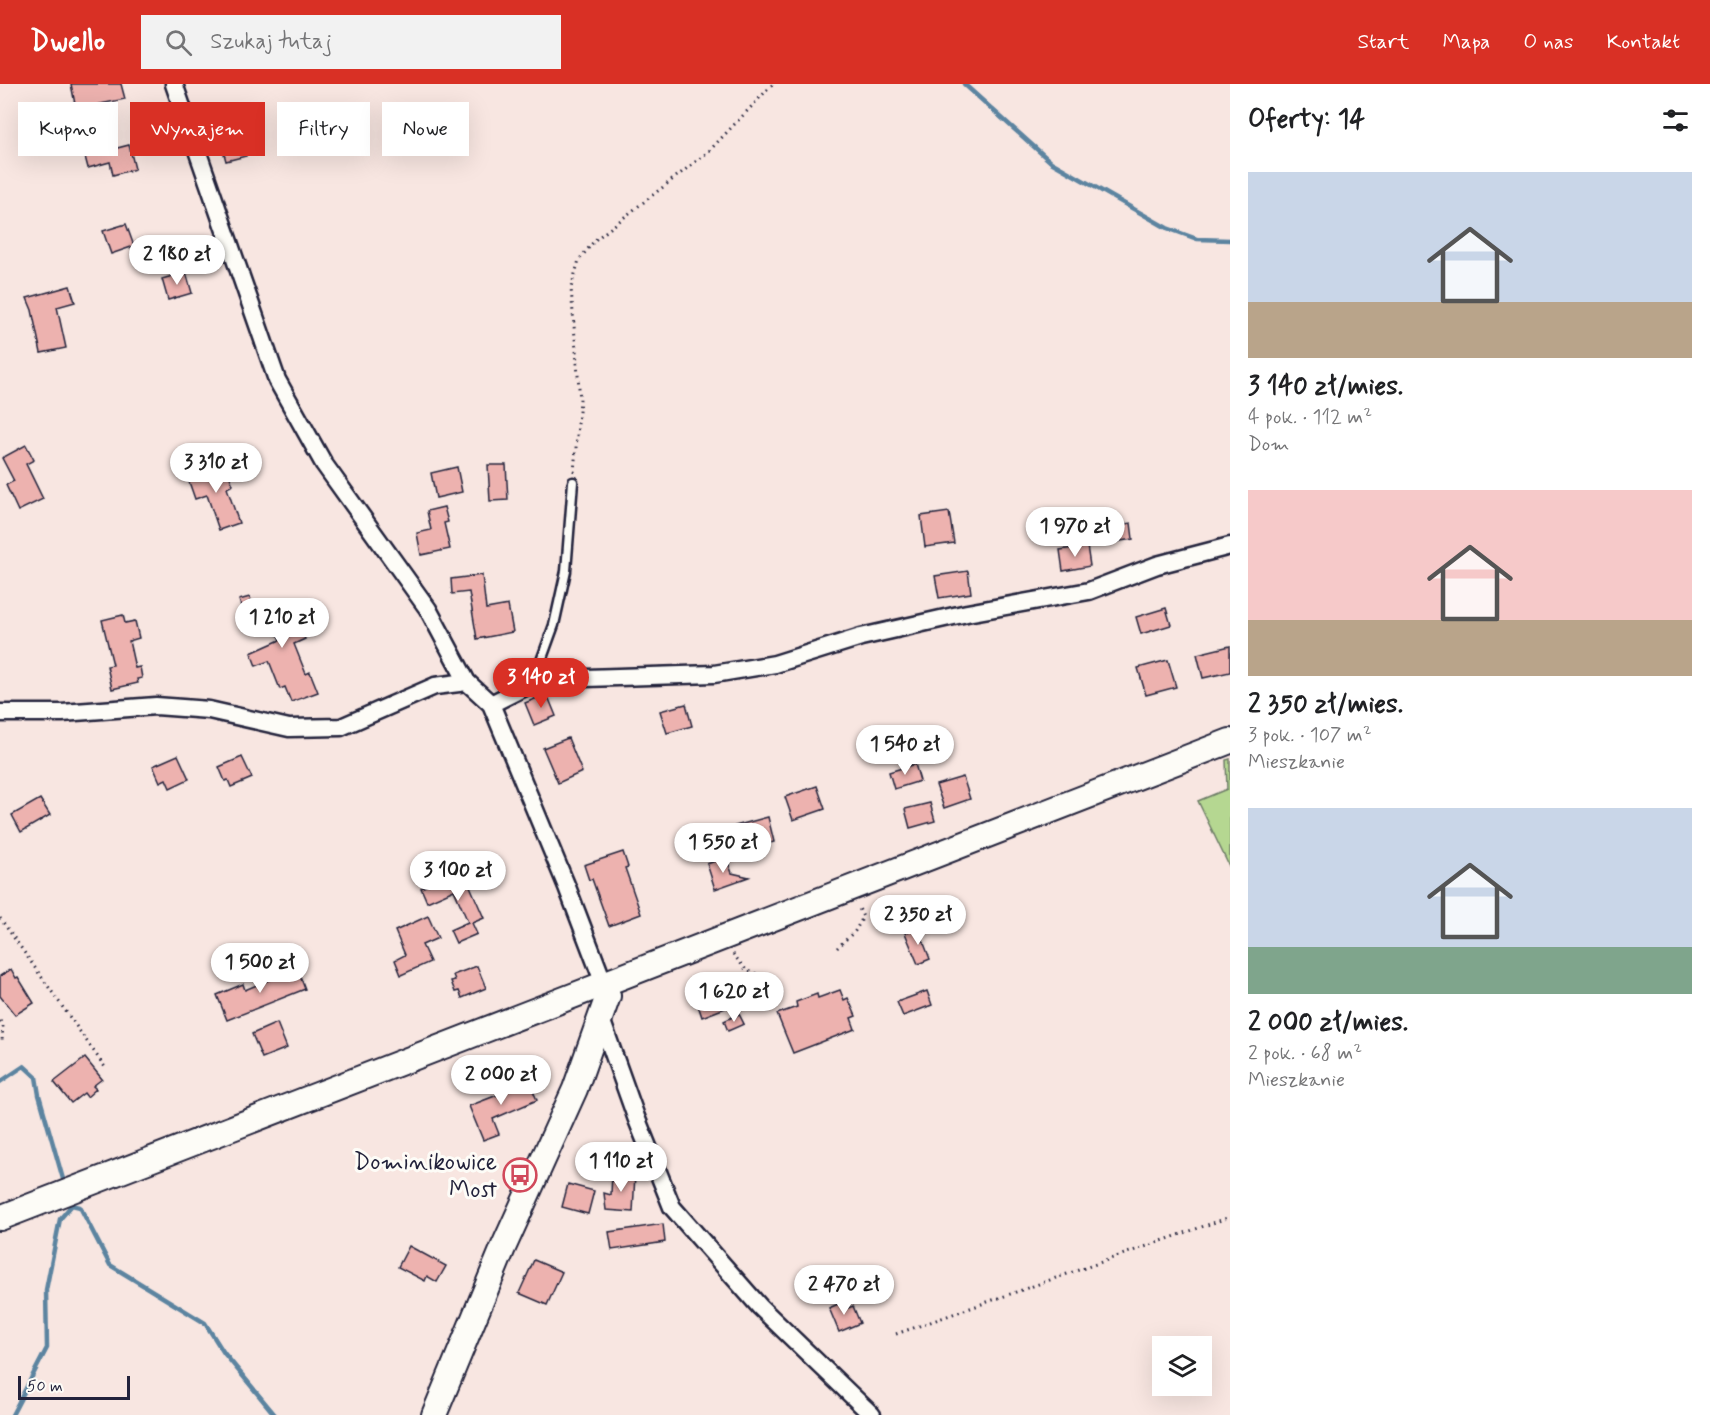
<!DOCTYPE html>
<html lang="pl">
<head>
<meta charset="utf-8">
<style>
	body { margin:0; font-family:Mynerve,sans-serif; background:#f2f2f2; color:#202124; height:100vh; display:flex; flex-direction:column; font-size:22px; white-space:nowrap }
	* { box-sizing:border-box; margin:0 }
	p { font-size:20px; color:#757577 }
	.icon { flex:none; width:33px; height:33px; fill:none; stroke:currentColor; stroke-width:2; stroke-linecap:round; stroke-linejoin:round }
	.map { position:relative; flex:1; overflow:hidden }
	.sheet { display:flex; flex-direction:column; background:#fff; width:480px }
	.sheet>* { flex:none }
	.hud { position:absolute; left:18px; top:18px; width:570px; height:54px; display:flex; gap:12px }
	.controls { position:absolute; left:1152px; top:1252px; display:grid; gap:12px }
	.controls a { display:grid; place-items:center; width:60px; height:60px; border-radius:0px; background:#fff; box-shadow:0 6px 24px #0002; font-size:30px }
	.scale { position:absolute; left:18px; bottom:15px; width:112px; box-sizing:border-box; padding-left:6px; border:3px solid #22223b; border-top:0; font-size:16px; line-height:21px; white-space:nowrap; color:#22223b; -webkit-text-stroke:4px #fdfcf7; paint-order:stroke }
	.price { position:absolute; translate:-50% -51px; padding:0 14px; border-radius:21px; background:#fff; color:#222; font-size:20px; line-height:39px; filter:drop-shadow(0 2px 3px #0008) }
	.price::after { content:''; position:absolute; left:50%; top:36px; width:18px; height:14px; margin-left:-9px; background:inherit; clip-path:polygon(0 0,100% 0,50% 100%) }
	.price.selected { background:#d93025; color:#fff }
	ul { padding:0; list-style:none }
	li { display:grid; align-content:center; gap:12px; height:318px; padding:0 18px }
	li span { display:grid; place-items:center; height:186px; border-radius:0px; color:#555 }
	li>.icon { margin-inline-start:auto }
	span .icon { width:108px; height:108px; fill:#fffc; stroke-width:1 }
	li b { font-size:26px }
	h2 { display:flex; justify-content:space-between; align-items:center; height:72px; padding:0 18px; font-size:26px }
	.chip { padding:0 21px; border-radius:0px; background:#fff; box-shadow:0 6px 24px #0002; font-size:21px; line-height:54px }
	.chip.selected { background:#d93025; color:#fff }
	header { display:flex; align-items:center; gap:36px; box-sizing:border-box; height:84px; padding:0 30px; background:#d93025; color:#fff }
	header strong { font-size:28px }
	nav { display:flex; gap:33px; margin-inline-start:auto; font-size:21px }
	.search { width:420px; height:54px; background:#f2f2f2; display:flex; align-items:center; gap:15px; box-sizing:border-box; padding:0 21px; border-radius:0px; color:#757577; font-size:22px }
	main { display:flex; flex:1; min-height:0 }
	.map>svg:first-child { display:block }
	.green { fill:#b5d791; stroke:#6c7c66; stroke-width:1.5 }
	.lines { fill:none; stroke-linecap:round; stroke-linejoin:round }
	.stream { stroke:#5c84a0; stroke-width:4.5 }
	.building { fill:#edb2af; stroke:#22223b; stroke-width:1.5 }
	.lane-casing { stroke:#22223b; stroke-width:13 }
	.street-casing { stroke:#22223b; stroke-width:21 }
	.secondary-casing { stroke:#22223b; stroke-width:28 }
	.path { stroke:#22223b; stroke-width:3; stroke-dasharray:1.5 4.5; stroke-linecap:butt }
	.lane { stroke:#fdfcf7; stroke-width:8 }
	.street { stroke:#fdfcf7; stroke-width:16 }
	.secondary { stroke:#fdfcf7; stroke-width:24 }
	.labels { text-anchor:middle; stroke-width:6; stroke-linejoin:round; paint-order:stroke }
	.poi-label { font-size:24px; fill:#22223b; stroke:#fdfcf7; text-anchor:end }
</style>
</head>
<body>
<header>
<strong>Dwello</strong>
<div class="search"><svg class="icon" aria-label="search" viewBox="0 0 24 24"><circle cx="10" cy="10" r="6"/><path d="M15 15l6 6"/></svg>Szukaj tutaj</div>
<nav><a>Start</a><a>Mapa</a><a>O nas</a><a>Kontakt</a></nav>
</header>
<main>
<div class="map">
<svg width="1230" height="1331" viewBox="0 0 1230 1331">
	<rect width="100%" height="100%" fill="#f8e6e1"/>
	<filter id="ink" filterUnits="userSpaceOnUse"><feTurbulence type="fractalNoise" baseFrequency=".0167" numOctaves="2"/><feDisplacementMap in="SourceGraphic" scale="12" xChannelSelector="R" yChannelSelector="G"/><feConvolveMatrix kernelMatrix="1 2 1 2 8 2 1 2 1" color-interpolation-filters="sRGB"/></filter>
	<g filter="url(#ink)">
		<polygon class="green" points="1230,675 1230,784 1198,717 1227,705 1226,676"/>
		<g class="lines">
			<g class="stream">
				<polyline points="964,0 1051,78 1167,144 1197,155 1230,156"/>
				<polyline points="0,998 24,982 36,993 39,1011 63,1095"/>
				<polyline points="12,1331 47,1264 46,1206 60,1135 72,1121 80,1123 110,1181 205,1239 224,1269 275,1331"/>
			</g>
		</g>
		<g class="building">
			<polygon points="71,0 121,0 125,15 76,25"/>
			<polygon points="87,26 90,41 68,45 65,31"/>
			<polygon points="234,51 236,57 241,55 246,72 226,77 220,55"/>
			<polygon points="96,61 98,69 129,61 135,85 113,91 110,78 88,84 83,65"/>
			<polygon points="126,140 134,162 111,170 103,147"/>
			<polygon points="156,163 162,178 140,185 135,170"/>
			<polygon points="186,188 192,209 168,216 162,195"/>
			<polygon points="70,202 75,218 57,223 66,264 41,269 32,226 27,214"/>
			<polygon points="26,361 34,376 26,380 43,415 18,427 6,401 14,397 2,374"/>
			<polygon points="224,377 233,401 227,404 239,439 219,446 207,411 195,415 188,395 214,385 212,381"/>
			<polygon points="488,381 506,381 508,416 490,417"/>
			<polygon points="457,383 462,408 436,414 431,389"/>
			<polygon points="444,423 448,438 444,439 450,465 421,471 417,449 431,446 427,427"/>
			<polygon points="949,428 954,459 925,463 921,432"/>
			<polygon points="1131,439 1133,455 1095,461 1093,445"/>
			<polygon points="1087,462 1090,482 1063,487 1060,466"/>
			<polygon points="968,487 971,509 939,514 935,492"/>
			<polygon points="482,491 486,525 508,521 513,548 477,555 469,508 452,510 451,495"/>
			<polygon points="250,513 255,528 284,516 294,538 298,536 305,555 294,560 306,590 310,588 318,608 291,618 285,603 280,605 269,577 256,582 251,569 280,556 272,535 248,543 239,516"/>
			<polygon points="1166,524 1171,541 1141,550 1136,533"/>
			<polygon points="123,531 125,539 135,537 139,554 129,557 135,584 140,583 142,594 137,595 138,599 112,605 107,582 113,581 102,536"/>
			<polygon points="1230,562 1230,588 1203,594 1197,570"/>
			<polygon points="1168,576 1176,603 1146,611 1138,584"/>
			<polygon points="547,610 556,632 534,641 525,619"/>
			<polygon points="686,620 692,642 667,649 660,627"/>
			<polygon points="568,654 582,688 558,699 543,664"/>
			<polygon points="178,671 189,695 170,704 166,695 160,698 153,682"/>
			<polygon points="242,673 252,694 231,703 228,696 225,697 219,683"/>
			<polygon points="915,680 920,697 894,705 889,688"/>
			<polygon points="963,693 970,715 944,724 936,701"/>
			<polygon points="817,702 825,725 793,736 785,713"/>
			<polygon points="40,715 50,731 21,748 12,731"/>
			<polygon points="930,719 935,737 910,744 905,725"/>
			<polygon points="768,733 774,758 742,767 735,742"/>
			<polygon points="623,768 628,783 625,784 641,830 609,842 592,795 589,796 584,781"/>
			<polygon points="726,773 732,789 749,793 715,805 707,780"/>
			<polygon points="463,786 484,834 472,839 477,850 456,859 450,846 468,838 454,806 427,818 421,804"/>
			<polygon points="428,832 438,854 422,861 430,878 401,891 395,876 405,871 395,847"/>
			<polygon points="918,844 930,875 918,880 905,849"/>
			<polygon points="477,882 486,904 462,914 459,907 455,908 451,897 455,896 453,891"/>
			<polygon points="297,884 305,905 227,936 217,911 243,900 245,906"/>
			<polygon points="11,885 16,894 18,893 34,919 15,931 0,912 0,892"/>
			<polygon points="718,904 725,924 702,933 695,912"/>
			<polygon points="840,906 844,916 848,914 856,932 851,934 855,945 793,969 777,930 797,923 796,918 817,910 818,914"/>
			<polygon points="927,907 932,921 903,932 897,918"/>
			<polygon points="739,930 744,940 728,947 724,937"/>
			<polygon points="277,939 287,964 262,974 252,950"/>
			<polygon points="85,974 102,995 93,1002 96,1005 87,1013 84,1009 71,1019 54,998"/>
			<polygon points="527,993 537,1016 493,1035 499,1050 483,1056 469,1022 500,1010 498,1006"/>
			<polygon points="612,1089 635,1090 633,1128 606,1126 604,1109 611,1111"/>
			<polygon points="568,1100 594,1107 588,1130 562,1123"/>
			<polygon points="663,1140 665,1158 612,1166 609,1148"/>
			<polygon points="409,1162 446,1182 437,1198 427,1192 425,1197 398,1183"/>
			<polygon points="534,1176 562,1188 547,1221 519,1209"/>
			<polygon points="845,1217 848,1224 853,1222 860,1239 839,1248 829,1224"/>
		</g>
		<g class="lines">
			<g class="lane-casing">
				<polyline id="lane" points="533,599 554,541 566,487 573,398"/>
			</g>
			<g class="street-casing">
				<g id="street">
					<polyline points="174,0 277,296 324,380 428,525 467,598 491,620 567,803 604,900"/>
					<polyline points="491,620 533,599 554,595 714,590 775,580 861,553 967,529 1089,507 1157,481 1230,462"/>
					<polyline points="0,629 62,629 156,622 209,626 289,644 341,643 435,602 467,598"/>
					<polyline points="601,935 636,1033 672,1123 760,1223 872,1331"/>
				</g>
			</g>
			<g class="secondary-casing">
				<g id="secondary">
					<polyline points="0,1134 1230,657"/>
					<polyline points="434,1331 503,1164 575,1005 608,912 604,900"/>
				</g>
			</g>
			<g class="path">
				<polyline points="574,388 580,316 571,204 579,176 595,156 708,68 773,0"/>
				<polyline points="0,834 107,986"/>
				<polyline points="837,864 855,847 863,833 858,822"/>
				<polyline points="733,870 747,887 764,892"/>
				<polyline points="0,937 3,941 2,957 0,959"/>
				<polyline points="896,1250 1230,1133"/>
			</g>
			<use href="#lane" class="lane"/>
			<use href="#street" class="street"/>
			<use href="#secondary" class="secondary"/>
		</g>
	</g>
	<defs>
		<g id="bus-ring" transform="scale(1.725)"><circle r="9.5" fill="#fdfcf7" stroke="#d1495b" stroke-width="1.5"/><path d="M-5-6H5V4H4V6H2V4H-2V6H-4V4H-5ZM-3.5-4V0h7V-4ZM-3.5 1.2v1.5H-2V1.2ZM2 1.2v1.5H3.5V1.2Z" fill="#d1495b"/></g>
	</defs>
	<g fill-rule="evenodd">
		<use href="#bus-ring" x="520" y="1091"/>
	</g>
	<g class="labels">
		<g class="poi-label">
			<text x="497" y="1085">Dominikowice<tspan x="497" dy="28">Most</tspan></text>
		</g>
	</g>
</svg>
<div class="controls">
<a><svg class="icon" aria-label="layers" viewBox="0 0 24 24"><path d="M12 4l9 5-9 5-9-5zM3 14l9 5 9-5"/></svg></a>
</div>
<div class="scale">50 m</div>
<b class="price" style="left:177px;top:202px">2 180 zł</b>
<b class="price" style="left:216px;top:410px">3 310 zł</b>
<b class="price" style="left:1075px;top:474px">1 970 zł</b>
<b class="price" style="left:282px;top:565px">1 210 zł</b>
<b class="price selected" style="left:541px;top:625px">3 140 zł</b>
<b class="price" style="left:905px;top:692px">1 540 zł</b>
<b class="price" style="left:723px;top:790px">1 550 zł</b>
<b class="price" style="left:458px;top:818px">3 100 zł</b>
<b class="price" style="left:918px;top:862px">2 350 zł</b>
<b class="price" style="left:260px;top:910px">1 500 zł</b>
<b class="price" style="left:734px;top:939px">1 620 zł</b>
<b class="price" style="left:501px;top:1022px">2 000 zł</b>
<b class="price" style="left:621px;top:1109px">1 110 zł</b>
<b class="price" style="left:844px;top:1232px">2 470 zł</b>
<div class="hud">
<a class="chip">Kupno</a>
<a class="chip selected">Wynajem</a>
<a class="chip">Filtry</a>
<a class="chip">Nowe</a>
</div>
</div>
<section class="sheet">
<h2>Oferty: 14<svg class="icon" aria-label="filters" viewBox="0 0 24 24"><path d="M4 7h16M4 17h16"/><circle cx="9" cy="7" r="2"/><circle cx="15" cy="17" r="2"/></svg></h2>
<ul>
<li><span style="background:linear-gradient(#c9d6e8 70%,#b9a48a 0)"><svg class="icon" aria-label="home" viewBox="0 0 24 24"><path d="M3 11l9-7 9 7M6 9v11h12V9"/></svg></span><div><b>3 140 zł/mies.</b><p>4 pok. · 112 m²</p><p>Dom</p></div></li>
<li><span style="background:linear-gradient(#f6c9c9 70%,#b9a48a 0)"><svg class="icon" aria-label="home" viewBox="0 0 24 24"><path d="M3 11l9-7 9 7M6 9v11h12V9"/></svg></span><div><b>2 350 zł/mies.</b><p>3 pok. · 107 m²</p><p>Mieszkanie</p></div></li>
<li><span style="background:linear-gradient(#c9d6e8 75%,#7fa58c 0)"><svg class="icon" aria-label="home" viewBox="0 0 24 24"><path d="M3 11l9-7 9 7M6 9v11h12V9"/></svg></span><div><b>2 000 zł/mies.</b><p>2 pok. · 68 m²</p><p>Mieszkanie</p></div></li>
</ul>
</section>
</main>
</body>
</html>
